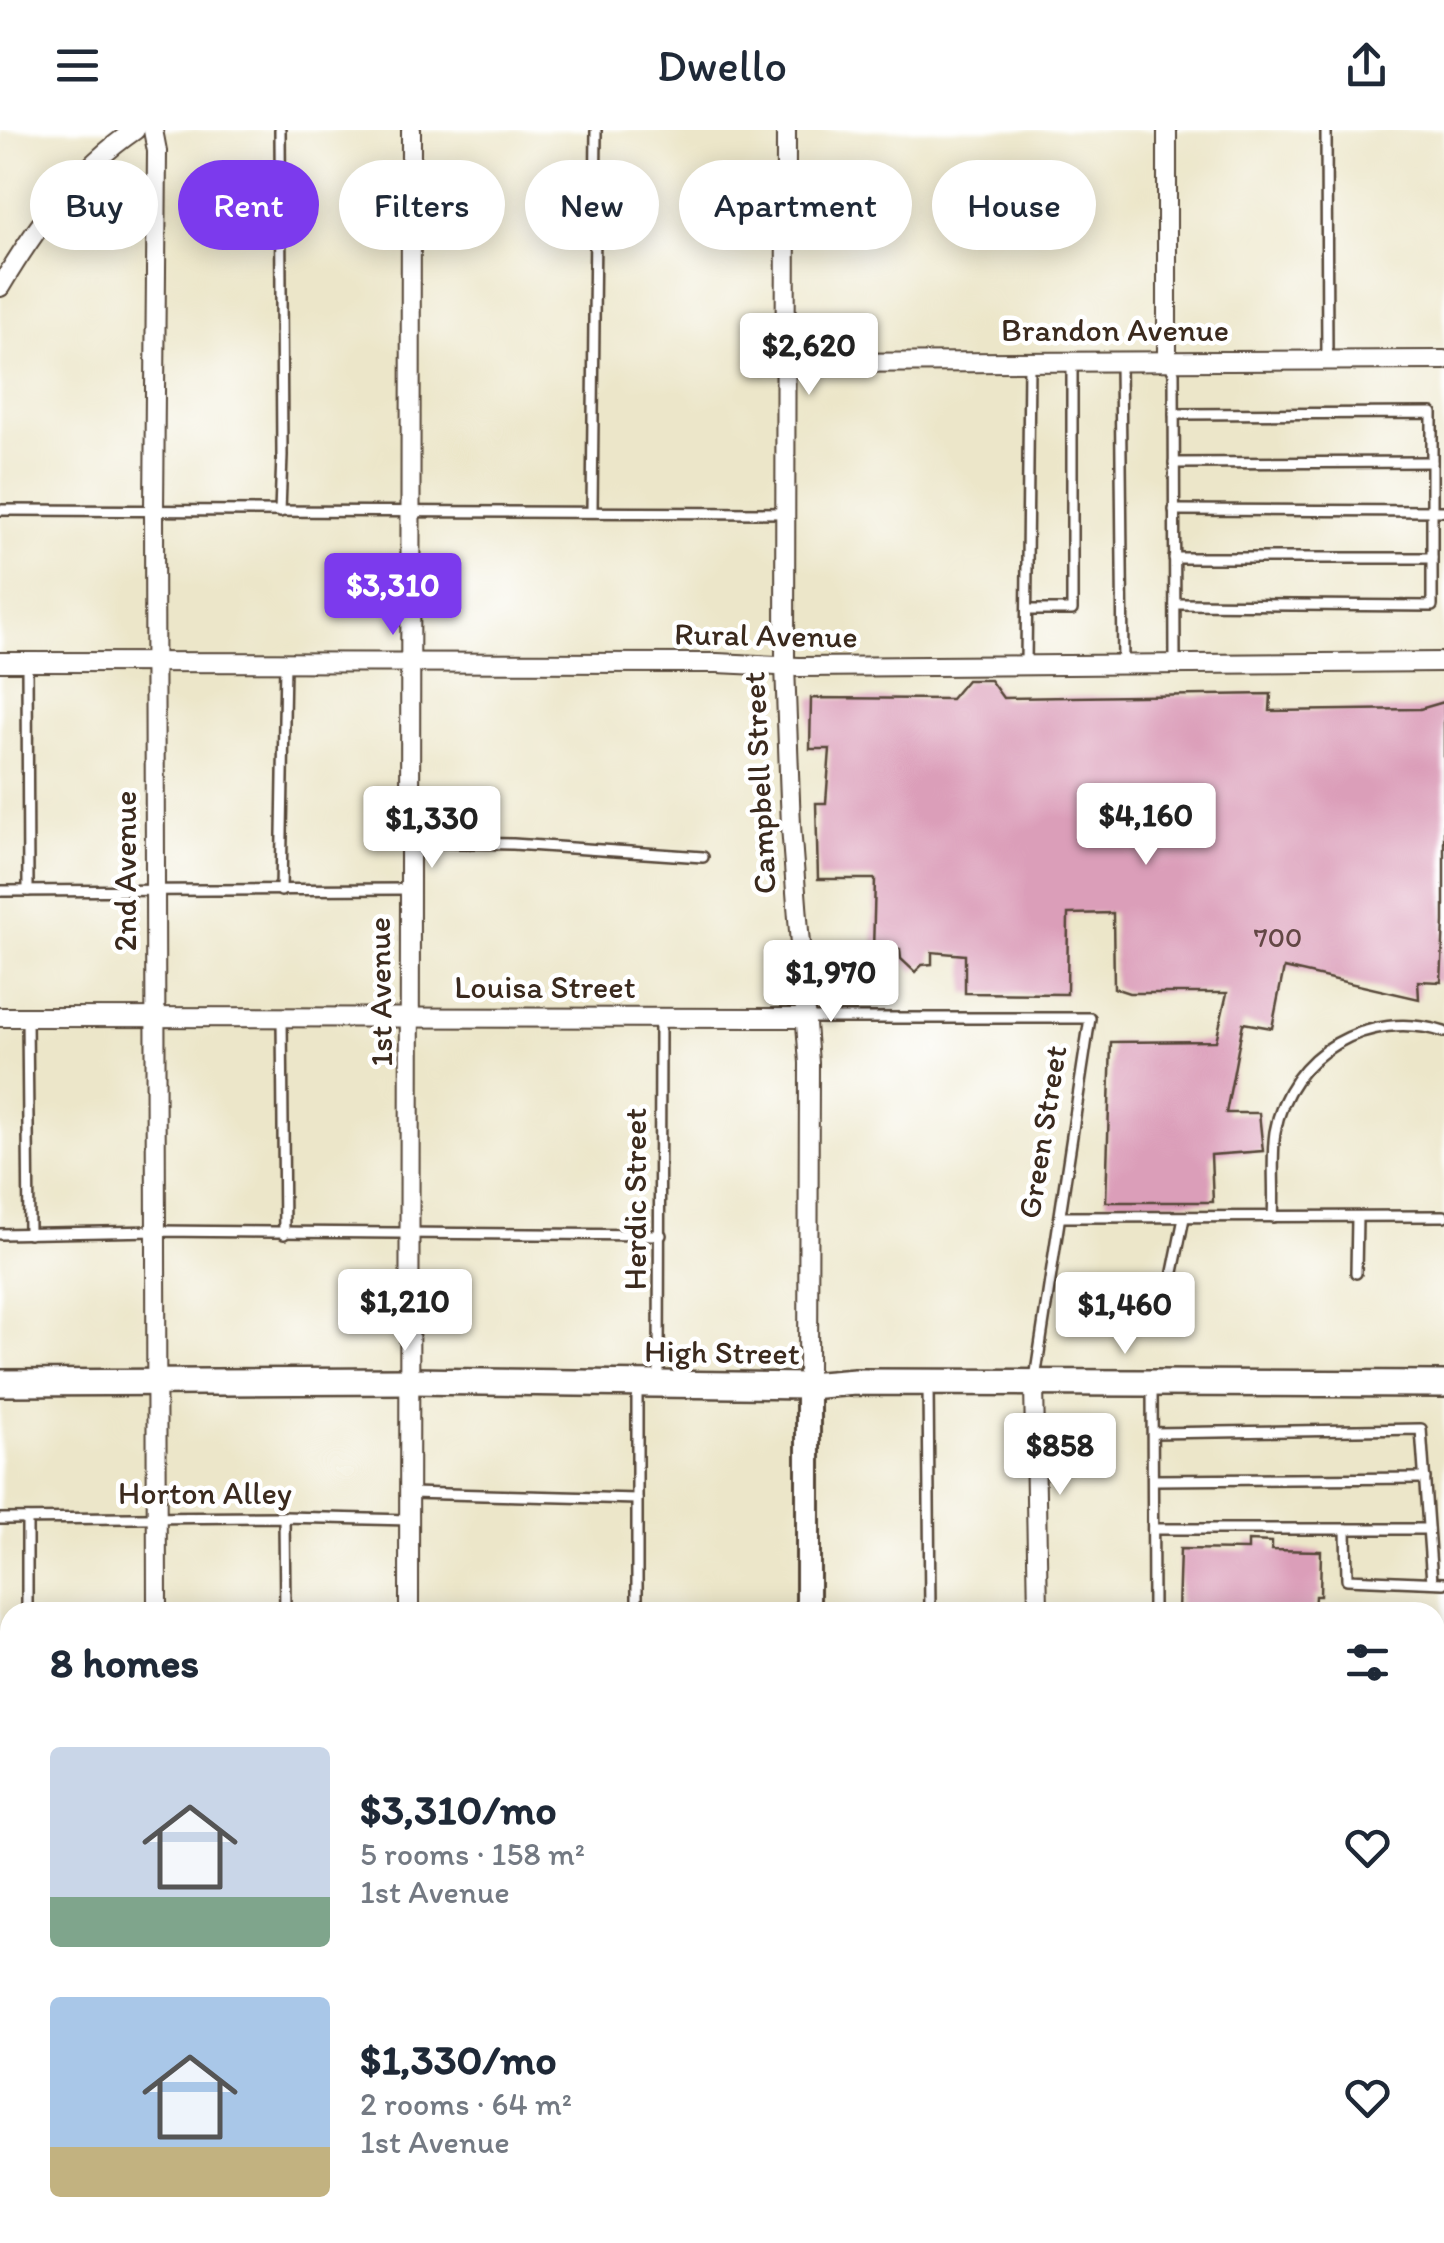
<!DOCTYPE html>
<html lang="en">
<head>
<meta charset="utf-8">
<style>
	body { margin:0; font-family:Itim,sans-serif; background:#f6f6f7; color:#1f2937; height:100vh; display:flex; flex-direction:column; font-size:38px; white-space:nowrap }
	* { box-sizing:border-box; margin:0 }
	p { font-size:32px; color:#747a83 }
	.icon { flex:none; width:55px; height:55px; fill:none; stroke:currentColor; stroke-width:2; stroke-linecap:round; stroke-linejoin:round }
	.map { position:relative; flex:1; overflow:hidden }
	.sheet { position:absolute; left:0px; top:1472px; width:1445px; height:642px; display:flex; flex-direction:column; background:#fff; border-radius:30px 30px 0 0; box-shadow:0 5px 25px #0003 }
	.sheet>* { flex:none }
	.top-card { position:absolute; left:30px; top:30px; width:1385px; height:90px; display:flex; gap:20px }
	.price { position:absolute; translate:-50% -85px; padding:0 22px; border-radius:10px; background:#fff; color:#222; font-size:32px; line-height:65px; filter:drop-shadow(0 2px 5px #0008) }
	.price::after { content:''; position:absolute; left:50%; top:60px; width:30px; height:22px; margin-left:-15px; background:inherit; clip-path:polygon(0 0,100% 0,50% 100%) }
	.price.current { background:#7c3aed; color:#fff }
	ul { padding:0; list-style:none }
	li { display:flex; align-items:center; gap:30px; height:250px; padding:0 50px }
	li span { display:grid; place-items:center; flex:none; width:280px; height:200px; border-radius:10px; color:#555 }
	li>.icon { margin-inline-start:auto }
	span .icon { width:120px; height:120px; fill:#fffc; stroke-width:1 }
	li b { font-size:42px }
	h2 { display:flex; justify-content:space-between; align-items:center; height:120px; padding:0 50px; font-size:42px }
	.pill { padding:0 35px; border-radius:45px; background:#fff; box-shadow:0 5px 25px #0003; font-size:35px; line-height:90px }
	.pill.current { background:#7c3aed; color:#fff }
	header { display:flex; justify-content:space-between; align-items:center; height:130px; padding:0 50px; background:#fff; font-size:45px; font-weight:600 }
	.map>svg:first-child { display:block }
	.green { fill:#9bd082; stroke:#6b7d50; stroke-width:2.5 }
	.building { fill:#db9eb9 }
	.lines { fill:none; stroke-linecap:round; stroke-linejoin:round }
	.service-casing { stroke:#564638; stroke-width:14 }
	.minor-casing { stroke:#564638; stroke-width:22 }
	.tertiary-casing { stroke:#564638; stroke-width:28 }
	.secondary-casing { stroke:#564638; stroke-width:30 }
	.service { stroke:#fff; stroke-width:9 }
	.minor { stroke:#fff; stroke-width:18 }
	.tertiary { stroke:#fff; stroke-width:22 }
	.secondary { stroke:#fff; stroke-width:25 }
	.labels { text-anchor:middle; stroke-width:9; stroke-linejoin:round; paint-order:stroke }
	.number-label { font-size:28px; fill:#634745 }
	.street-label { font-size:32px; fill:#3b2a1e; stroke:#fff }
</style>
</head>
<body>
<header><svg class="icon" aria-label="menu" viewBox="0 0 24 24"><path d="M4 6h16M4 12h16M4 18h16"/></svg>Dwello<svg class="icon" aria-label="share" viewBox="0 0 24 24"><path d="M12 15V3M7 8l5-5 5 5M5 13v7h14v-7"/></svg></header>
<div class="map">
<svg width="1444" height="2113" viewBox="0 0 1444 2113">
	<rect width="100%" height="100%" fill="#fff"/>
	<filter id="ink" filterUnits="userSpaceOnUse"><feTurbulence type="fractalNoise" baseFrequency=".01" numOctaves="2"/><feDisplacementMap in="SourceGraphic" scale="20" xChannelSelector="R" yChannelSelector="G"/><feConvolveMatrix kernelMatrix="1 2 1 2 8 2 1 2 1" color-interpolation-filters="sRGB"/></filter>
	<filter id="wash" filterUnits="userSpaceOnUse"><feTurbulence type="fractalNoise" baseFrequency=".0048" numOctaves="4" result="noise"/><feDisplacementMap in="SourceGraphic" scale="40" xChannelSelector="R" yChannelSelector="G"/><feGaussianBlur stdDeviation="2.25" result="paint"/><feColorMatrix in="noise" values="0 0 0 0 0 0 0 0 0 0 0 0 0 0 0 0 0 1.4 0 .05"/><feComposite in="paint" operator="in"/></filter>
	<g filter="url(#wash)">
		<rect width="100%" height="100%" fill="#ece6c9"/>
		<polygon class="green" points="1435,2082 1444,2082 1444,2113 1011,2113 1012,2105 1435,2105"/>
		<g id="blocks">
			<g class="building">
				<polygon points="967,550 990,550 1003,568 1271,564 1270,581 1420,579 1444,572 1444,792 1441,852 1418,851 1419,869 1284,838 1272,898 1243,893 1226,983 1259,983 1263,1021 1211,1025 1213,1072 1106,1072 1111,912 1216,911 1227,863 1129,863 1114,858 1113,783 1068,784 1067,864 965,863 965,825 932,822 932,834 922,835 915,842 901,829 900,819 873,821 875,749 818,749 816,673 826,673 830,619 810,619 811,568 951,569"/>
				<polygon points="1248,1411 1272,1412 1272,1420 1321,1421 1320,1466 1315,1466 1314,1482 1178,1482 1180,1419 1248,1420"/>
			</g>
		</g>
	</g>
	<g filter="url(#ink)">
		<use href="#blocks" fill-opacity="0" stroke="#564638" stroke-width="2.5"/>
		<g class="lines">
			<g class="service-casing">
				<g id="service">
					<polyline points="1326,0 1327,230"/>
					<polyline points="1120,232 1123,534"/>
					<polyline points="1169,233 1174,243 1175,534"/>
					<polyline points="1174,284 1432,283 1432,476 1175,474"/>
					<polyline points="1174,333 1432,332"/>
					<polyline points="0,380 784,383"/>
					<polyline points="1174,380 1444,381"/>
					<polyline points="592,381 596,0"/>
					<polyline points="280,382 282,325 280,0"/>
					<polyline points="1174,428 1432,428"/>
					<polyline points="1027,480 1072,480 1072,233"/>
					<polyline points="27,533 28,761"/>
					<polyline points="1026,535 1029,233"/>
					<polyline points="411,712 513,714 703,727"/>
					<polyline points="0,761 408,759"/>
					<polyline points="281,761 285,533"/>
					<polyline points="27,887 29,1104"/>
					<polyline points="282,888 284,1104"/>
					<polyline points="807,888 1090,888 1035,1249"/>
					<polyline points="1060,1087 1444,1086"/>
					<path d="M1273,1087c2,-28 -2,-57 2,-85 14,-79 94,-124 169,-100"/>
					<polyline points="0,1104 156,1101 661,1105"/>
					<polyline points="1173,1142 1184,1088"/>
					<polyline points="1356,1143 1357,1087"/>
					<polyline points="659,1250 660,886"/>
					<polyline points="637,1255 637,1482"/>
					<polyline points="928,1255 930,1482"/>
					<polyline points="1152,1255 1153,1482"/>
					<polyline points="1153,1303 1421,1299 1432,1452"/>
					<polyline points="1153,1350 1425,1348"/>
					<polyline points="410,1363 637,1369"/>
					<polyline points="284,1387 285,1482"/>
					<polyline points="0,1389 284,1387 410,1390"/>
					<polyline points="1153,1399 1346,1399 1347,1449 1444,1453"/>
					<polyline points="1346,1399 1428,1399"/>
					<polyline points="27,1482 27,1389"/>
					<polyline points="0,1524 10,1525"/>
					<polyline points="0,1806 10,1806"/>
					<polyline points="0,2101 10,2100"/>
					<polyline points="414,2106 448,2110 798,2111"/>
				</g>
			</g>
			<g class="minor-casing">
				<g id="minor">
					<polyline points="153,0 157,21 154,381 157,1482"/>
					<polyline points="786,0 785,536 791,696 809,933 808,1256"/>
					<path d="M0,157c36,-60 76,-117 135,-157"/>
					<polyline points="1167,230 1167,0"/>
					<polyline points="786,233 1444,230"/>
					<polyline points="0,532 717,533 799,537 1444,532"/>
					<polyline points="0,887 807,888"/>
					<polyline points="1034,1254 1038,1482"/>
					<polyline points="409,1482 411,0"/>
					<polyline points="0,1655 10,1655"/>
					<polyline points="1435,2061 1444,2061"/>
					<polyline points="158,2105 158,2113"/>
					<polyline points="414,2105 414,2113"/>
				</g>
			</g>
			<g class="tertiary-casing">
				<g id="tertiary">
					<polyline points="808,1482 808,1256"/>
					<polyline points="1435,1654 1444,1654"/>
					<polyline points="800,2113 800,2105"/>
				</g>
			</g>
			<g class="secondary-casing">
				<polyline id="secondary" points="0,1253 411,1251 808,1256 855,1252 1444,1254"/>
			</g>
			<use href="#service" class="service"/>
			<use href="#minor" class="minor"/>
			<use href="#tertiary" class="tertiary"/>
			<use href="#secondary" class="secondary"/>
		</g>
	</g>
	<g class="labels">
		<g class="number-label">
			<text x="1278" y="817">700</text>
		</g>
		<g class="street-label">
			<text x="1115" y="211">Brandon Avenue</text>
			<text transform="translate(766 505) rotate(1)" y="11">Rural Avenue</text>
			<text transform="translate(759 653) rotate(-93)" y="11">Campbell Street</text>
			<text transform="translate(125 741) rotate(-90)" y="11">2nd Avenue</text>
			<text x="545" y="868">Louisa Street</text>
			<text transform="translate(380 862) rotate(-91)" y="11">1st Avenue</text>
			<text transform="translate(1042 1002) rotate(-81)" y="11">Green Street</text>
			<text transform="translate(635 1069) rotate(-90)" y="11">Herdic Street</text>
			<text transform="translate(722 1222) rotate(1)" y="11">High Street</text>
			<text x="205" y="1374">Horton Alley</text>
		</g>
	</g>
</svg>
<b class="price" style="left:809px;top:268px">$2,620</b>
<b class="price current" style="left:393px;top:508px">$3,310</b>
<b class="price" style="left:1146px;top:738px">$4,160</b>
<b class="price" style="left:432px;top:741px">$1,330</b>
<b class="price" style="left:831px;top:895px">$1,970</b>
<b class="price" style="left:405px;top:1224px">$1,210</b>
<b class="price" style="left:1125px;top:1227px">$1,460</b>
<b class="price" style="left:1060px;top:1368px">$858</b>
<div class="top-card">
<a class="pill">Buy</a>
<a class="pill current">Rent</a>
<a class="pill">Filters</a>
<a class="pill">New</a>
<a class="pill">Apartment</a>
<a class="pill">House</a>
</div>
<section class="sheet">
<h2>8 homes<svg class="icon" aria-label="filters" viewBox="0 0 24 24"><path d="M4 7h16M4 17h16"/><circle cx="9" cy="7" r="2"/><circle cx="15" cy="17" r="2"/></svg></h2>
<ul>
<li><span style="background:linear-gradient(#c9d6e8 75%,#7fa58c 0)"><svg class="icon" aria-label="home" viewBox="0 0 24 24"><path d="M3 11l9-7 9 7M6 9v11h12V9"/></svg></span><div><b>$3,310/mo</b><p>5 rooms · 158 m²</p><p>1st Avenue</p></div><svg class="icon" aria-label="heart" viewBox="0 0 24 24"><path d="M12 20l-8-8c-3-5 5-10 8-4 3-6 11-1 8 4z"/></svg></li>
<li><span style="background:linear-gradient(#a9c7e8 75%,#c2b280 0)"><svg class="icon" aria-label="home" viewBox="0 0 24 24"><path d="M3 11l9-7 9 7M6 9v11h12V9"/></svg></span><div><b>$1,330/mo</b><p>2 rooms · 64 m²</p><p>1st Avenue</p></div><svg class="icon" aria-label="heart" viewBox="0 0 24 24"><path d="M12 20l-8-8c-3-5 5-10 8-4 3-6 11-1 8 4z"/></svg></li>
</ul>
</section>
</div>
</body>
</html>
